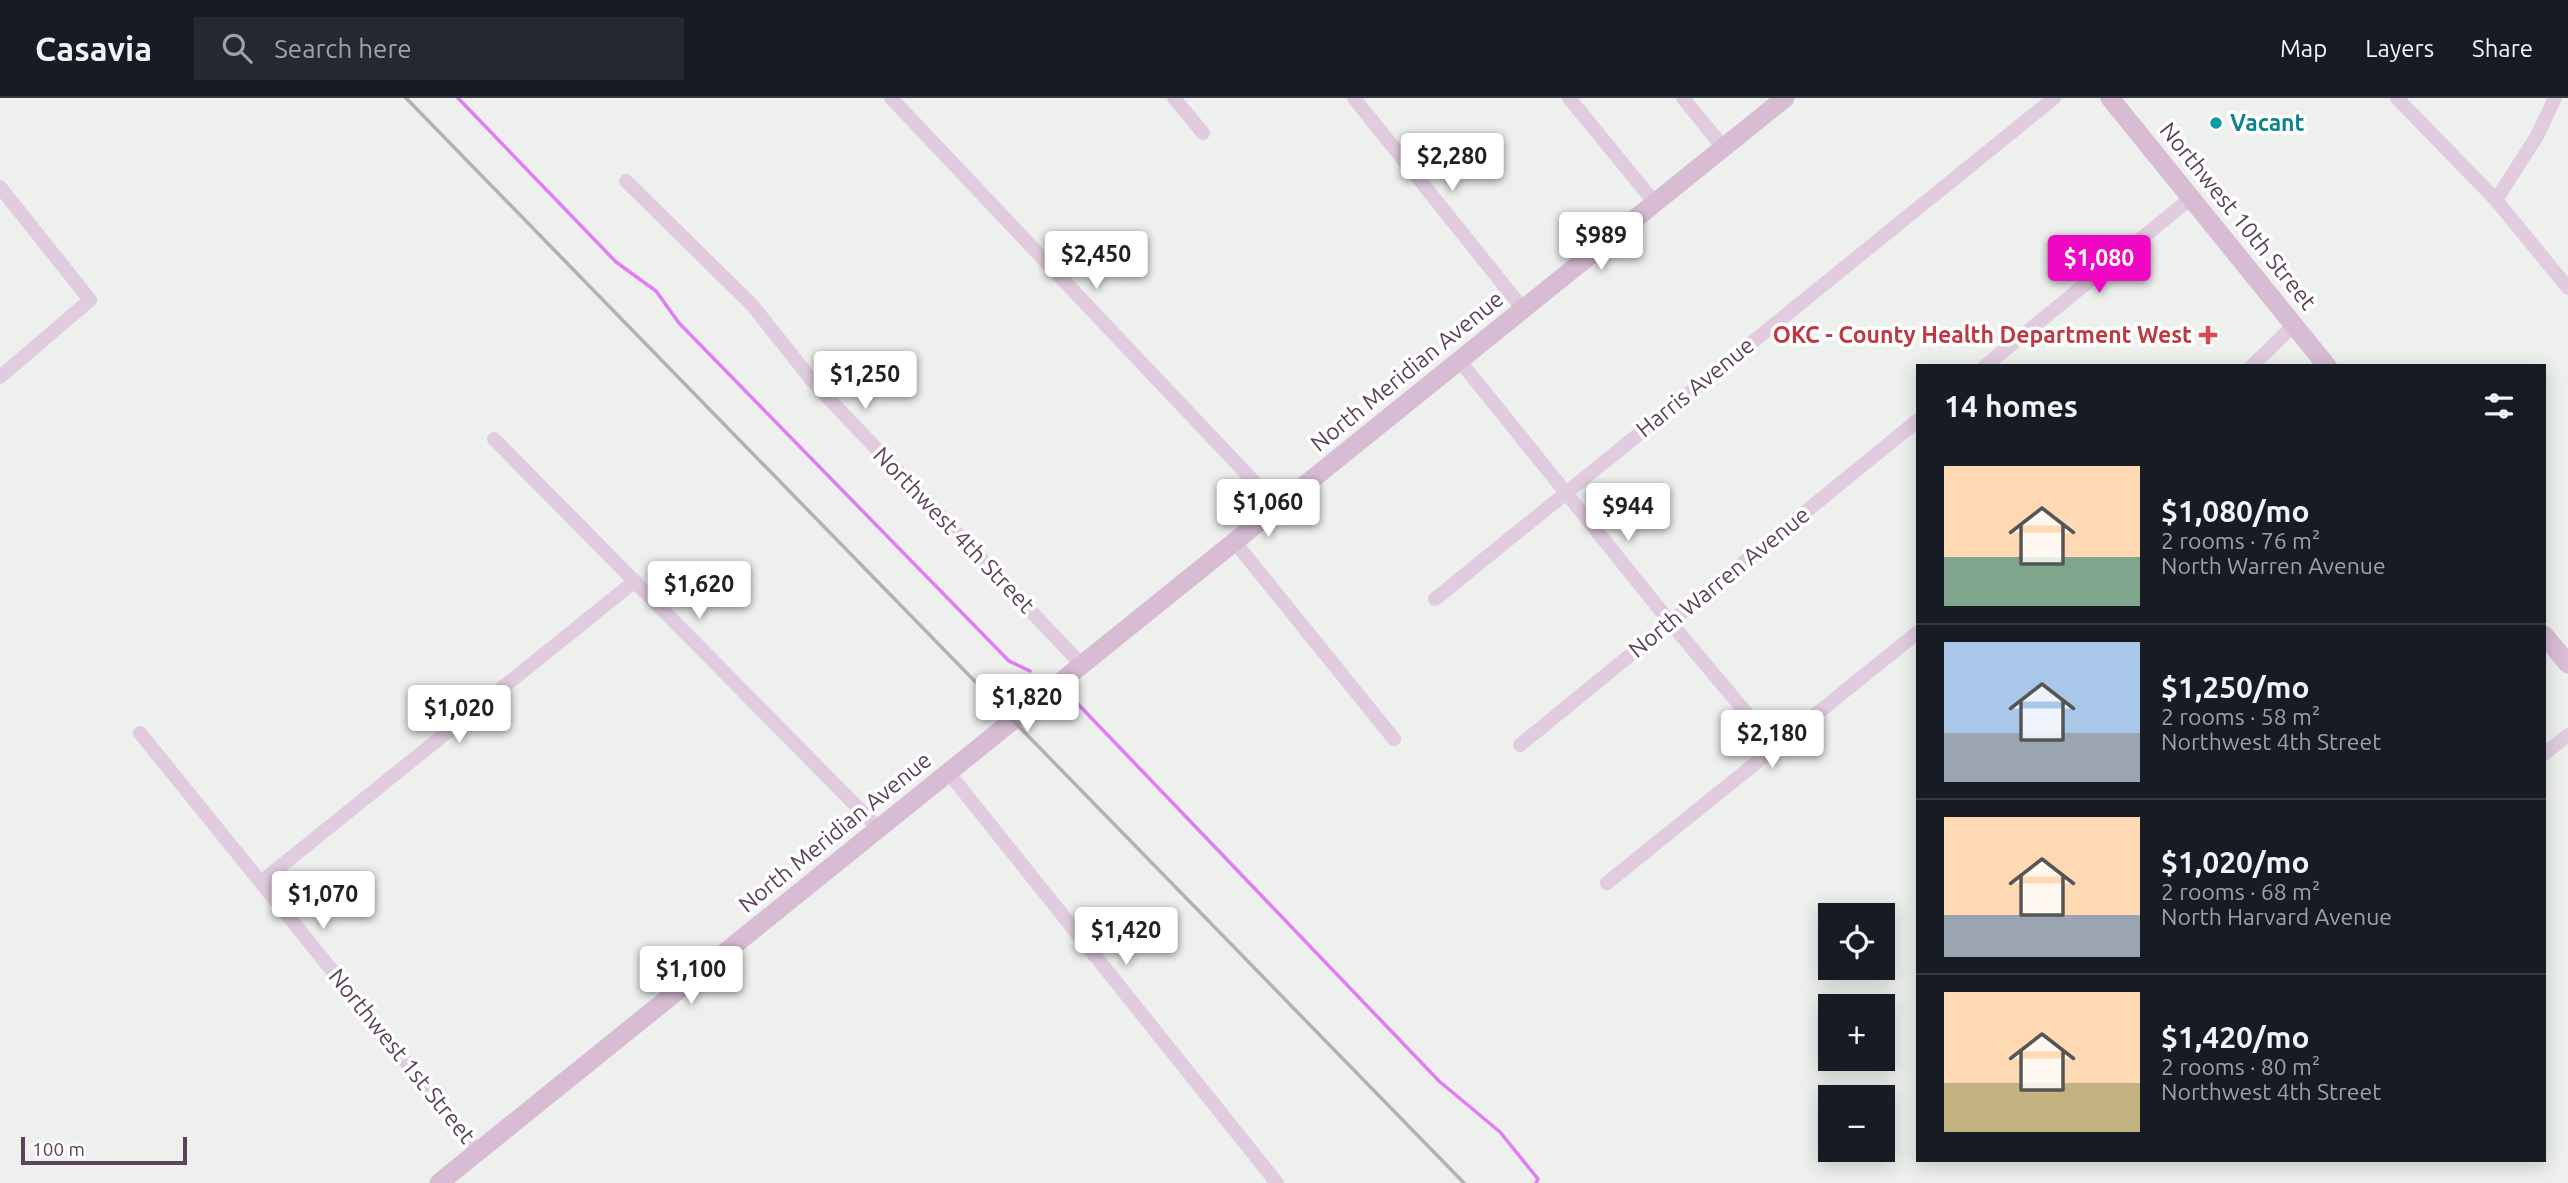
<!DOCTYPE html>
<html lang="en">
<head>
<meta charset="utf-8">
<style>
	body { margin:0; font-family:Ubuntu,sans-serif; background:#242831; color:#f1f3f6; height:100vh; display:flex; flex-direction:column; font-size:26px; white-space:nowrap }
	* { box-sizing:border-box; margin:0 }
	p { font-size:23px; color:#9ea1a6 }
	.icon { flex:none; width:38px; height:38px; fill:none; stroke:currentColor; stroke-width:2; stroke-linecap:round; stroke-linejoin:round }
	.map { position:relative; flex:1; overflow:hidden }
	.panel { position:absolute; left:1916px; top:266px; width:630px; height:798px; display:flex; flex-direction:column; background:#171b24; border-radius:0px; box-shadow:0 4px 18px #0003 }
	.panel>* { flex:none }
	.tools { position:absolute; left:1818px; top:805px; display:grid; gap:14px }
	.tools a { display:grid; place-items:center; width:77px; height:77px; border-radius:0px; background:#171b24; box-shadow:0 4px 18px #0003; font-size:35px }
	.scale { position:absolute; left:21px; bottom:18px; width:166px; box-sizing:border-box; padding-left:7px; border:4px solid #5c4359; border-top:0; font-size:19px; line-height:24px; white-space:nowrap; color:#5c4359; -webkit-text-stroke:5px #fff; paint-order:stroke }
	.price { position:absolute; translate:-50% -60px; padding:0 16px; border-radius:7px; background:#fff; color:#222; font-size:23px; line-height:46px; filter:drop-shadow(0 2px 4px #0008) }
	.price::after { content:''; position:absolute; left:50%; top:42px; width:21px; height:16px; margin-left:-10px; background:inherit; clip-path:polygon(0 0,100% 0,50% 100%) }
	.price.selected { background:#ef07c4; color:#fff }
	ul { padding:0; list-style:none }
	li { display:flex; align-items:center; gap:21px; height:175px; padding:0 28px }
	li+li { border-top:2px solid #363941 }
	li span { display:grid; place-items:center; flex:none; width:196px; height:140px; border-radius:0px; color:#555 }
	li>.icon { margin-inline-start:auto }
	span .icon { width:84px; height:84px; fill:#fffc; stroke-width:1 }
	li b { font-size:30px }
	h2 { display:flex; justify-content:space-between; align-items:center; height:84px; padding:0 28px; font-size:30px }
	header { display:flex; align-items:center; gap:42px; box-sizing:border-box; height:98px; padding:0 35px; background:#171b24; border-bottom:2px solid #363941 }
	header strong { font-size:33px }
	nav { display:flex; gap:38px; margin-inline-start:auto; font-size:24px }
	.search { width:490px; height:63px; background:#242831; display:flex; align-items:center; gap:18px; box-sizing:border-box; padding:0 24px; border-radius:0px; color:#9ea1a6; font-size:26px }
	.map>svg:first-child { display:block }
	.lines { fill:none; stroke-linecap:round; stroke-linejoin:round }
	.stream { stroke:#e07df4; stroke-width:3.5 }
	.street { stroke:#e1ccdf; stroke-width:14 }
	.secondary { stroke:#d8bcd4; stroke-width:19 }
	.rail { stroke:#b8aeb5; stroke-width:3.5 }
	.culture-dot { fill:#0f9aa8; stroke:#fff; stroke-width:2.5 }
	.health-dot { fill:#e0444e; stroke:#fff; stroke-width:2.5 }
	.labels { text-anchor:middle; stroke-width:7; stroke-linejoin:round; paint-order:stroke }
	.culture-label { font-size:23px; font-weight:bold; fill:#0d838f; stroke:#fff; text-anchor:start }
	.street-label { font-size:23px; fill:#5c4359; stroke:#fff }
	.health-label { font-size:23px; font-weight:bold; fill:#be3a42; stroke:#fff; text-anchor:end }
</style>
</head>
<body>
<header>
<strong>Casavia</strong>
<div class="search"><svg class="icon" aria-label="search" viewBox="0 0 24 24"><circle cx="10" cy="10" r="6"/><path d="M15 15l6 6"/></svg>Search here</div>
<nav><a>Map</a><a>Layers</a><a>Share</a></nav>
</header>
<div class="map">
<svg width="2568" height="1085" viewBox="0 0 2568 1085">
	<rect width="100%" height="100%" fill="#edf0ec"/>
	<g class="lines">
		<g class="stream">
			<polyline points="458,0 616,164 656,193 679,225 1009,563 1030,573"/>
			<polyline points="1077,605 1439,983 1500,1034 1538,1081 1536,1085"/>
		</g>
		<g class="street">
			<polyline points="891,0 1277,408"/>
			<polyline points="1174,0 1203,35"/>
			<polyline points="1354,0 1523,211"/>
			<polyline points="1569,0 1655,105"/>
			<polyline points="1683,0 1723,49"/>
			<polyline points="2397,0 2496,102 2568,190"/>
			<polyline points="626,83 752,207 814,285 1082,567"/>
			<polyline points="0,89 90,202 0,279"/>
			<polyline points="2496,102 2537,38 2555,0"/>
			<polyline points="1459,262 1670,524 1774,648"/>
			<polyline points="1985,268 2191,100"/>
			<polyline points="2252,268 2294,227"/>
			<polyline points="494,341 879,731"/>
			<polyline points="1234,443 1394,641"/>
			<polyline points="1435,501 2054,0"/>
			<polyline points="140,635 478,1053"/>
			<polyline points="1520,647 1918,322"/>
			<polyline points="2544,656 2568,637"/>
			<polyline points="948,674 1277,1085"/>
			<polyline points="261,784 635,483"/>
			<polyline points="1607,785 1918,534"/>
		</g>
		<g class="secondary">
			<polyline points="2110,0 2327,268"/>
			<polyline points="2544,537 2568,566"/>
			<polyline points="439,1085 1785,0"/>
		</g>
		<polyline class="rail" points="406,0 1464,1085"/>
	</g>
	<circle class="culture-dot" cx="2216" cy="25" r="7"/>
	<path class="health-dot" d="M2204.5 226.5h7v7h7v7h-7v7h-7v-7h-7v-7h7z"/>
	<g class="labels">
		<g class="culture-label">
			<text x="2230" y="33">Vacant</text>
		</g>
		<g class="street-label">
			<text transform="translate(2238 118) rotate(51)" y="8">Northwest 10th Street</text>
			<text transform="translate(1407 273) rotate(-39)" y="8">North Meridian Avenue</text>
			<text transform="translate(1695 289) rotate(-39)" y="8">Harris Avenue</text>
			<text transform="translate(954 432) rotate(46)" y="8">Northwest 4th Street</text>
			<text transform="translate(1719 484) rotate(-39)" y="8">North Warren Avenue</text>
			<text transform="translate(835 734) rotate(-39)" y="8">North Meridian Avenue</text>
			<text transform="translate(402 958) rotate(51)" y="8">Northwest 1st Street</text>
		</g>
		<g class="health-label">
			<text x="2192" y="245">OKC - County Health Department West</text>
		</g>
	</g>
</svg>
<div class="tools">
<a><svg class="icon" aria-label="locate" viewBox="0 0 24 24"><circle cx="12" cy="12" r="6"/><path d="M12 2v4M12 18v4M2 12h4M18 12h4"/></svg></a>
<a>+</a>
<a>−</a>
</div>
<div class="scale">100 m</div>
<b class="price" style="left:1452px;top:95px">$2,280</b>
<b class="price" style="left:1601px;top:174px">$989</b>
<b class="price" style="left:1096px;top:193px">$2,450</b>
<b class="price selected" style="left:2099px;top:197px">$1,080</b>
<b class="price" style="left:865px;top:313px">$1,250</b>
<b class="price" style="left:1268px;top:441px">$1,060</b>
<b class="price" style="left:1628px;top:445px">$944</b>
<b class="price" style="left:699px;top:523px">$1,620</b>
<b class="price" style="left:1027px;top:636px">$1,820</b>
<b class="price" style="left:459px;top:647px">$1,020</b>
<b class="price" style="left:1772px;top:672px">$2,180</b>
<b class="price" style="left:323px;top:833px">$1,070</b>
<b class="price" style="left:1126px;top:869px">$1,420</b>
<b class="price" style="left:691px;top:908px">$1,100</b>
<section class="panel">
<h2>14 homes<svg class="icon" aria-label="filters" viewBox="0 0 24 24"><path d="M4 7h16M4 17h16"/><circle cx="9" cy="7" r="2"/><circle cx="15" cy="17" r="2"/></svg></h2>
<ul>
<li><span style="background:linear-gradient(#ffd9b3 65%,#7fa58c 0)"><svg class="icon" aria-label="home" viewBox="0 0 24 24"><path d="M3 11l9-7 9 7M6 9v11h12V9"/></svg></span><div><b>$1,080/mo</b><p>2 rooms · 76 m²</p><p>North Warren Avenue</p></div></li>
<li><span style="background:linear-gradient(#a9c7e8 65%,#9aa5b1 0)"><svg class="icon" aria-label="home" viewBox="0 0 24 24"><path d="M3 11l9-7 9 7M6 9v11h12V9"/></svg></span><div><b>$1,250/mo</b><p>2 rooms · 58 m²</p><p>Northwest 4th Street</p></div></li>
<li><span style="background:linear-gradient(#ffd9b3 70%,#9aa5b1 0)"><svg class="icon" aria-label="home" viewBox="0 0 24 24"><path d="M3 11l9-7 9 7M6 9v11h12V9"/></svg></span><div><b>$1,020/mo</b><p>2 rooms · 68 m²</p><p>North Harvard Avenue</p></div></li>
<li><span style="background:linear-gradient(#ffd9b3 65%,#c2b280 0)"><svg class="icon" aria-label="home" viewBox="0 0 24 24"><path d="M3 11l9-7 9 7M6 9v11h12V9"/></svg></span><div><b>$1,420/mo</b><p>2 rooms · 80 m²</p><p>Northwest 4th Street</p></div></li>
</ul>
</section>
</div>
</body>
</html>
